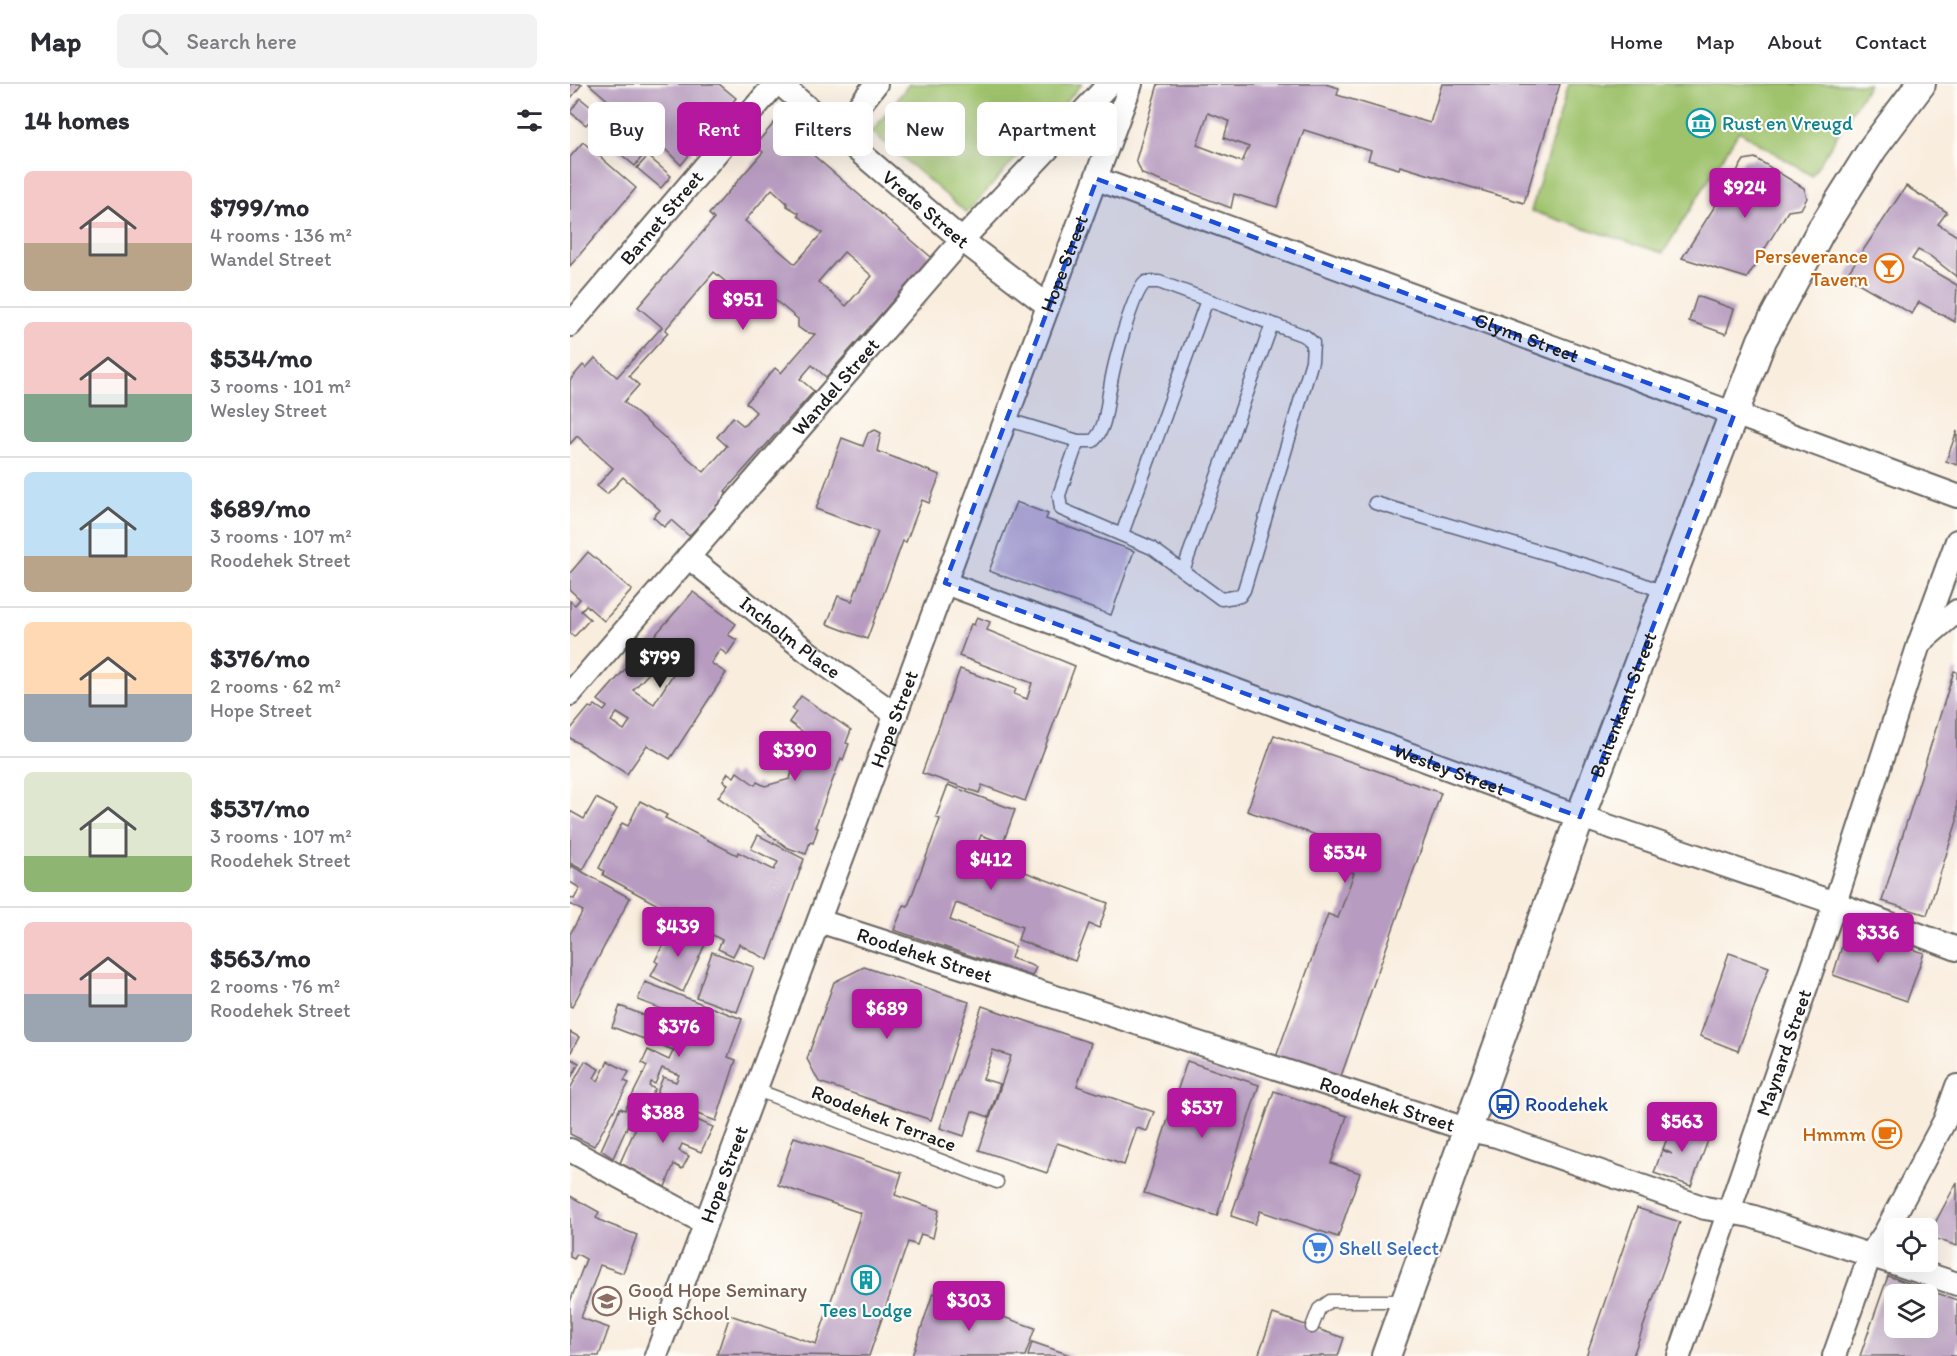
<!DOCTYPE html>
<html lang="en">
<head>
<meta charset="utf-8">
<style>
	body { margin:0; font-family:Itim,sans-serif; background:#f2f2f3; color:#2b2b33; height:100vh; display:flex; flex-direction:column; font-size:22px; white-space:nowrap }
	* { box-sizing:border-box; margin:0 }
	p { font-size:20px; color:#7c7c81 }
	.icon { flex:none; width:33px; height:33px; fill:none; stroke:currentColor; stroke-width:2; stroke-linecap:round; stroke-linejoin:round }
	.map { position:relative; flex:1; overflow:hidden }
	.sheet { display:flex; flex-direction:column; background:#fff; width:570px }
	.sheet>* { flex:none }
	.guide { position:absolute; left:18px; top:18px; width:570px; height:54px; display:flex; gap:12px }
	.buttons { position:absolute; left:1314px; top:1134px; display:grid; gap:12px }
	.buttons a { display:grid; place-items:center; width:54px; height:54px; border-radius:9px; background:#fff; box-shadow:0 6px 24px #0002; font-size:30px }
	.price { position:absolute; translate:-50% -51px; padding:0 14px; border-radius:6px; background:#b5179e; color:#fff; font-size:20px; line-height:39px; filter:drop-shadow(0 2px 3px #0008) }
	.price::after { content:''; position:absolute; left:50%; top:36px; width:18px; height:14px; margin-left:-9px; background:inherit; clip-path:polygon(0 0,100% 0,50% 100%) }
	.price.active { background:#222; color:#fff }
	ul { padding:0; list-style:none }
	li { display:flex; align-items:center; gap:18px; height:150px; padding:0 24px }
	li+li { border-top:2px solid #e1e1e2 }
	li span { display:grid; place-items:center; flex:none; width:168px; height:120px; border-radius:9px; color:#555 }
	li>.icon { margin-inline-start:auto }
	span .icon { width:72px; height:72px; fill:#fffc; stroke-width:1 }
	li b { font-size:26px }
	h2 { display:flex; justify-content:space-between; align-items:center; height:72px; padding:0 24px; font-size:26px }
	.chip { padding:0 21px; border-radius:9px; background:#fff; box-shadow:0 6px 24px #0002; font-size:21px; line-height:54px }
	.chip.active { background:#b5179e; color:#fff }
	header { display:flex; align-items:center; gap:36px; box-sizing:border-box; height:84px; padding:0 30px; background:#fff; border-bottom:2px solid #e1e1e2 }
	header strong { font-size:28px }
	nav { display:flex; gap:33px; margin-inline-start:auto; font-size:21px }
	.search { width:420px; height:54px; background:#f2f2f3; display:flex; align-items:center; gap:15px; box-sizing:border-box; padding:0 21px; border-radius:9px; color:#7c7c81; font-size:22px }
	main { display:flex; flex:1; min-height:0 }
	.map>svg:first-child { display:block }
	.green { fill:#9fc36c; stroke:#5e7044; stroke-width:1.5 }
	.building { fill:#b79bc0; fill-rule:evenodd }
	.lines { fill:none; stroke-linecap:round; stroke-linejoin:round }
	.service-casing { stroke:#696560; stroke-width:15 }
	.minor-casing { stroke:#696560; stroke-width:26 }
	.tertiary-casing { stroke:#696560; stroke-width:32 }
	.service { stroke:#fff; stroke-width:12 }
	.minor { stroke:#fff; stroke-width:22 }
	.tertiary { stroke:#fff; stroke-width:28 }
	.marked { fill:#1d4ed8; fill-opacity:0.2; stroke:#1d4ed8; stroke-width:4.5; stroke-dasharray:12 8; stroke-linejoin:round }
	.labels { text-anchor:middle; stroke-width:4.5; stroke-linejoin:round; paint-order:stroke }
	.culture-label { font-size:20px; fill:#0d838f; stroke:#fdfcf7; text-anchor:start }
	.street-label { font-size:20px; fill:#1c1c1c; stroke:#fdfcf7 }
	.food-label { font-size:20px; fill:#c56008; stroke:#fdfcf7; text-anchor:end }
	.transit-label { font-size:20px; fill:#164399; stroke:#fdfcf7; text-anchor:start }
	.shop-label { font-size:20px; fill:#366cbe; stroke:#fdfcf7; text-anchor:start }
	.education-label { font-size:20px; fill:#785e54; stroke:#fdfcf7; text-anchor:start }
</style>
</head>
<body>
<header>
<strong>Map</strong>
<div class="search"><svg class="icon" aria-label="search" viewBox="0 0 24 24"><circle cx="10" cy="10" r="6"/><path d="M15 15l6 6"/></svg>Search here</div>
<nav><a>Home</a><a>Map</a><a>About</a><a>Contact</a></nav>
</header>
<main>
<section class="sheet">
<h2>14 homes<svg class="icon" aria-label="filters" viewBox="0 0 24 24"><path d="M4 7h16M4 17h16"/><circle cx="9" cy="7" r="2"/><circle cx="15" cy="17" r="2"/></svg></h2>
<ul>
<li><span style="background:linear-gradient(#f6c9c9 60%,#b9a48a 0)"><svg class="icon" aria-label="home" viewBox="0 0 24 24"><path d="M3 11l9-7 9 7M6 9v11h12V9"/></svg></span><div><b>$799/mo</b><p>4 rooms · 136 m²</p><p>Wandel Street</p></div></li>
<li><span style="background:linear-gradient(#f6c9c9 60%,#7fa58c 0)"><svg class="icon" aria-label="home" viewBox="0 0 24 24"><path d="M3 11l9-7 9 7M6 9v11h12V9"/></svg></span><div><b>$534/mo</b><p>3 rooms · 101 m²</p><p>Wesley Street</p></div></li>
<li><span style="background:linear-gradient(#bfe0f5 70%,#b9a48a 0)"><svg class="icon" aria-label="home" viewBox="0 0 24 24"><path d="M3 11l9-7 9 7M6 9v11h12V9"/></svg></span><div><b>$689/mo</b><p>3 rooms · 107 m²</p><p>Roodehek Street</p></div></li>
<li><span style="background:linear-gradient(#ffd9b3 60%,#9aa5b1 0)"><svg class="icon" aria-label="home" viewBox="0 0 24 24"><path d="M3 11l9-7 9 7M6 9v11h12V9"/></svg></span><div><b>$376/mo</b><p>2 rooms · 62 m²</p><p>Hope Street</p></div></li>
<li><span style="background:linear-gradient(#dfe7d0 70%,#8fb573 0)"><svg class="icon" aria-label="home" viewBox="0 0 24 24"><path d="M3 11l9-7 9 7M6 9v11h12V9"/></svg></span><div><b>$537/mo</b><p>3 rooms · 107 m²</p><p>Roodehek Street</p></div></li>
<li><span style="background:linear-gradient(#f6c9c9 60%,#9aa5b1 0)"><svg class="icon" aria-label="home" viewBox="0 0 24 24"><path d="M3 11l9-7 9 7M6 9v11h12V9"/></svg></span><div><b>$563/mo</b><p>2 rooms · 76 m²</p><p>Roodehek Street</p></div></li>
</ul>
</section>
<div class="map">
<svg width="1387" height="1272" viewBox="0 0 1387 1272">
	<rect width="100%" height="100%" fill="#fdfcf7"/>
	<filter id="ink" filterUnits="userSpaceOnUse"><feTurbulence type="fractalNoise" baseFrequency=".0167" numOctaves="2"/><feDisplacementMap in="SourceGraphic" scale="12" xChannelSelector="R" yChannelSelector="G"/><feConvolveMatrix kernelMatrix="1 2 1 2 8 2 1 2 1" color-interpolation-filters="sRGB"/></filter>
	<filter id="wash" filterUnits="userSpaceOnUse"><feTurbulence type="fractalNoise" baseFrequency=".008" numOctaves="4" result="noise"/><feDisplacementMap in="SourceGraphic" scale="24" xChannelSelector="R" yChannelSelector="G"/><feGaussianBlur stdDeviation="1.35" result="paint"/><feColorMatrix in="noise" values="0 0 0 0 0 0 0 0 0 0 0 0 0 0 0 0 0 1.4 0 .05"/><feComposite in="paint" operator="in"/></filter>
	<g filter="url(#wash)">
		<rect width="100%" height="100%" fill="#f9edde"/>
		<g class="green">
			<polygon points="339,0 512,0 397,129 302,48"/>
			<polygon points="999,0 1299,0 1242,92 1169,47 1093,169 961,127"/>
		</g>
		<g id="blocks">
			<g class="building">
				<polygon points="0,0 12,0 0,15"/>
				<polygon points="19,0 149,0 166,14 111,81 85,55 65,82 23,47 33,35 51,50 62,37"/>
				<path d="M588,0h167l14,4 -2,7 93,28 12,-39h118l-36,119 -124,-37 -1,3 -31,-9 3,-9 -67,-21 -27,77 -43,-13 -3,14 -89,-34 -6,-14zM638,29l21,8 -5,17 25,9 -7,15 -45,-17z"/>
				<polygon points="10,14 27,28 16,41 0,28"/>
				<path d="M205,38l156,135 -105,120 -14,-12 -12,14 14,12 -89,100 2,3 -38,42 -18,-16 -7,7 -11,-10 7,-7 -37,-33 -16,17 -10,-8 16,-18 -36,-32 -7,8v-64l13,-15 3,3 9,-10 22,19 45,-50 -24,-20 76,-88 -5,-5 54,-62 -8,-7zM202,105l15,14v3l12,7 -1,3 24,17 -27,31 -50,-43zM274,168l28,24 -26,30 -28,-24zM144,188l45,38 11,-14 28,23v8l7,5 10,2 -34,39 -6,-5 -29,35 10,9 -12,14 -11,-9 -16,20 10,9 -23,26 -80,-70 15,-17 -10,-9 39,-43 -3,-3z"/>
				<polygon points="13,58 66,104 0,182 0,73"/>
				<polygon points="78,72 101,92 91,104 67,84"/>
				<polygon points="1185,74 1234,104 1237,114 1231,125 1218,127 1177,194 1112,174 1174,76"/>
				<polygon points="1336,102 1377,128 1368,140 1387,152 1387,193 1360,172 1348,166 1342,175 1387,201 1385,238 1349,218 1342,230 1276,192"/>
				<polygon points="1127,212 1164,225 1156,250 1119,237"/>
				<polygon points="305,346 311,349 307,367 370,391 359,419 352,416 336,458 333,457 297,555 257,540 268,512 282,517 308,448 246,425 272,354 293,362 298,349"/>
				<polygon points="1387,347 1387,381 1376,377"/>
				<polygon points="446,418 478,430 476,435 564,467 541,531 419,487"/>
				<polygon points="18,468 62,506 34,537 16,521 11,527 20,535 4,553 0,549 0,517 5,521 10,515 0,506 0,489"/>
				<path d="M123,508l43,32 -8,11 9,5 -10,15 -7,-6 -9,14 15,10 -56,86 -23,-14 -20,29 -57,-36v-8l19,-23 3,1 3,-3 9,6 3,-4 -9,-7zM96,571l13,10 -25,39 -21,-14zM47,629l13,8 -6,9 -13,-9z"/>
				<polygon points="407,533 420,538 417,546 505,582 455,717 412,701 409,709 352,689 390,585 446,605 444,610 457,615 462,599 389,572 401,540 404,541"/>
				<polygon points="1384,587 1387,588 1387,737 1357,831 1312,817"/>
				<polygon points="231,612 281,646 276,659 279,660 273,676 271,674 245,743 248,744 243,759 240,758 236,770 218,764 148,713 158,700 153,697 158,689 164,693 167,688 185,701 187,698 195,702 220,695 233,648 219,638 226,628 222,625"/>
				<polygon points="704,651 871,709 770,995 706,973 758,830 768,834 784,789 771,784 778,762 677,727"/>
				<polygon points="378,701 445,726 433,759 411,751 404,769 538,819 529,844 519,840 505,877 448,856 452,843 386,819 380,836 445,862 441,874 466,883 462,892 324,846 334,821 338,822 370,735 366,733"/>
				<polygon points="26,714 47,725 13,786 0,779 0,727 14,735"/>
				<polygon points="70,717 97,731 95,734 167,771 168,768 204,786 208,778 181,765 188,751 234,775 198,876 169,860 163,872 148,865 152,856 33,791 34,787 29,784 52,739 58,742"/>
				<polygon points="0,781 60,814 2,923 0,922 0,850 13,827 0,820 0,813 4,815 10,804 0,798"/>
				<polygon points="103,841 136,858 113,908 81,892 88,879 85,877"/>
				<polygon points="1278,843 1354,869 1337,917 1263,891"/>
				<polygon points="142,868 184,883 167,928 126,913"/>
				<polygon points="1159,869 1199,883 1168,967 1130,952"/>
				<polygon points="294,883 399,918 361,1036 249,998 237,975 264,898"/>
				<polygon points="75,898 172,935 158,973 166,976 146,1037 85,1014 93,993 106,998 109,991 92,984 85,1000 81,998 79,1002 85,1005 78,1017 73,1014 65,1031 63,1030 43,1074 31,1066 50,1024 55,1026 77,982 72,979 78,966 99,976 103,967 106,967 42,943 50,922 86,936 83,941 103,949 110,932 68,916"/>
				<polygon points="412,922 521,959 507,1002 584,1028 577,1047 567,1044 554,1081 487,1059 477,1089 409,1066 441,972 423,966 413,995 430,1000 419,1033 402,1027 394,1052 370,1044"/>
				<polygon points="0,948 9,953 0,970"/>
				<polygon points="0,974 9,979 0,996"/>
				<polygon points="15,977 29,985 24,994 28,997 38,977 59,988 54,997 59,999 24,1062 0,1050 0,1005"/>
				<polygon points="617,977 689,1001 647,1132 574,1109"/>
				<polygon points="704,1007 777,1032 761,1079 790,1089 768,1153 690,1127 685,1140 661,1132"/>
				<polygon points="75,1023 95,1034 100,1024 143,1043 131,1068 112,1060 109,1067 119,1072 112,1085 104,1080 95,1103 50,1079"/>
				<polygon points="1104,1036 1140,1051 1121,1102 1084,1089 1092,1066 1102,1070 1093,1065"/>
				<polygon points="224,1053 332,1089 325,1111 369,1126 363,1154 351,1150 347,1161 338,1158 299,1272 147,1270 160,1231 246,1260 291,1129 208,1101"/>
				<polygon points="1387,1098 1387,1162 1358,1152"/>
				<polygon points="0,1112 29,1128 26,1134 36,1139 67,1151 53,1189 30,1181 11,1234 39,1244 29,1272 0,1272 0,1218 16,1175 7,1170 4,1175 0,1173"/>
				<polygon points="1067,1124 1110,1138 1063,1272 1016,1272"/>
				<path d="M1318,1192l69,24v56h-97zM1324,1210h34v34h-34z"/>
				<polygon points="363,1209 465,1244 455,1272 342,1272"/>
				<polygon points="703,1230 774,1254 768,1272 688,1272"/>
				<polygon points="462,1258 503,1272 458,1272"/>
			</g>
		</g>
	</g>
	<g filter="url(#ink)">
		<use href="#blocks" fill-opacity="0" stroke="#696560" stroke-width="1.5"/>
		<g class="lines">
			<g class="service-casing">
				<g id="service">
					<path d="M435,335l73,22h15c14,-13 13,-35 17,-53 3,-20 22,-96 36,-106h13l146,54 8,7 -1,18 -68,229 -4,6 -19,3 -69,-51 -91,-39 -2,-14 19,-54"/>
					<polyline points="805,419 1052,492 1096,509"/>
					<polyline points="552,450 637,216"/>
					<polyline points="613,487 702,240"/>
					<polyline points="187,1006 427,1098"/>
					<polyline points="742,1243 749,1225 760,1217 836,1217"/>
				</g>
			</g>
			<g class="minor-casing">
				<g id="minor">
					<path id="s1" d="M210,0l182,156 85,65"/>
					<polyline points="267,50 306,0"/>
					<path id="s2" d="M527,95l860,317"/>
					<path id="s3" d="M0,241l205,-241"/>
					<path id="s4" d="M118,473l120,95 88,63"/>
					<path id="s5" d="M375,499l610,225 280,95 122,46"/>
					<polyline points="1352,557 1387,527"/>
					<path id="s6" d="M0,610l392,-454 147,-156"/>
					<path id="s7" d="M249,837l650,209 28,6 208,72 46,8 206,68"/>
					<polyline points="0,1066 135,1139"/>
					<path id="s8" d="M86,1272l475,-1272"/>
					<path id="s9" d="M1109,1272l156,-453 84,-259 38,-103"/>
					<polyline points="1264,1272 1300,1171 1315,1149 1375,1036 1387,1002"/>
				</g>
			</g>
			<g class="tertiary-casing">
				<g id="tertiary">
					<path id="s10" d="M816,1272l194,-539 182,-477 58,-108 53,-84 48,-64"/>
				</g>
			</g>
			<use href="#service" class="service"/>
			<use href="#minor" class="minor"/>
			<use href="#tertiary" class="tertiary"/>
		</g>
	</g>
	<path class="marked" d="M527,95l637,236 -154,402 -635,-234z"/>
	<defs>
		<g id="museum-ring" transform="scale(1.5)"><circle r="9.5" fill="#fdfcf7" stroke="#0f9aa8" stroke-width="1.5"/><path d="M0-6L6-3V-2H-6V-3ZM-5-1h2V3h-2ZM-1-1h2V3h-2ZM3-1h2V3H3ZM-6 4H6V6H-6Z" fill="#0f9aa8"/></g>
		<g id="bar-ring" transform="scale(1.5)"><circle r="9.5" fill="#fdfcf7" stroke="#e8710a" stroke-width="1.5"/><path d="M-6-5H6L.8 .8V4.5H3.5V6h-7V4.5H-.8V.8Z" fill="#e8710a"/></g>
		<g id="bus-ring" transform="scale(1.5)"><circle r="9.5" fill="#fdfcf7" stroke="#1a4fb4" stroke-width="1.5"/><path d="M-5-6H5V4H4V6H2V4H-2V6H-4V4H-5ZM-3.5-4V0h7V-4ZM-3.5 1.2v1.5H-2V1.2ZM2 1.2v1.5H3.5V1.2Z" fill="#1a4fb4"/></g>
		<g id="cafe-ring" transform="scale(1.5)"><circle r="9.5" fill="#fdfcf7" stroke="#e8710a" stroke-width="1.5"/><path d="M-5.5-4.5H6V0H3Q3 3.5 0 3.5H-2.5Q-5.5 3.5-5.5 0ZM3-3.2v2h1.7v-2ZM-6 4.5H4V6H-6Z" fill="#e8710a"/></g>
		<g id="supermarket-ring" transform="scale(1.5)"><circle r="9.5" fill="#fdfcf7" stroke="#3f7fe0" stroke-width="1.5"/><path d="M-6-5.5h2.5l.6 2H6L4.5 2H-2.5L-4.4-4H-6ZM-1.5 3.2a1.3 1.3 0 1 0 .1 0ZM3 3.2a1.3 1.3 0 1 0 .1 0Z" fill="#3f7fe0"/></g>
		<g id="building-ring" transform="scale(1.5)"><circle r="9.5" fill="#fdfcf7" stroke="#0f9aa8" stroke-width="1.5"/><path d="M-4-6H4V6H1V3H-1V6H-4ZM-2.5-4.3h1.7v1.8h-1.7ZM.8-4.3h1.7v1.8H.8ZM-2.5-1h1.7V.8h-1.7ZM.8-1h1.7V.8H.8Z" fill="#0f9aa8"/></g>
		<g id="school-ring" transform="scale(1.5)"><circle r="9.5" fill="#fdfcf7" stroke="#8d6e63" stroke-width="1.5"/><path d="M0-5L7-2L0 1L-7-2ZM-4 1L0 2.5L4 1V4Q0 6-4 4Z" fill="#8d6e63"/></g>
	</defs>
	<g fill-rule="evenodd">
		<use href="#museum-ring" x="1131" y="39"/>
		<use href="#bar-ring" x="1319" y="184"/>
		<use href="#bus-ring" x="934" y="1020"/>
		<use href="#cafe-ring" x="1317" y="1050"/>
		<use href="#supermarket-ring" x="748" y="1164"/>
		<use href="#building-ring" x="296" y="1196"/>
		<use href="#school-ring" x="37" y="1217"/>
	</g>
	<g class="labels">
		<g class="culture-label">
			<text x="1152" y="46">Rust en Vreugd</text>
			<text x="296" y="1233" text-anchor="middle">Tees Lodge</text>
		</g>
		<g class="street-label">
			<text dy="7" stroke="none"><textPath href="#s1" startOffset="192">Vrede Street</textPath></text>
			<text dy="7" stroke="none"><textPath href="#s3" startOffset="141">Barnet Street</textPath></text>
			<text dy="7" stroke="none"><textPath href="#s8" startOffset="1166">Hope Street</textPath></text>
			<text dy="7" stroke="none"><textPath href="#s2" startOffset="458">Glynn Street</textPath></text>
			<text dy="7" stroke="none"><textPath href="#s6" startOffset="406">Wandel Street</textPath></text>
			<text dy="7" stroke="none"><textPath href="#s4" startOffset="130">Incholm Place</textPath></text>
			<text dy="7" stroke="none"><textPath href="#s10" startOffset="693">Buitenkant Street</textPath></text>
			<text dy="7" stroke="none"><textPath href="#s8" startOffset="680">Hope Street</textPath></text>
			<text dy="7" stroke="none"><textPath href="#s5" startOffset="538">Wesley Street</textPath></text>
			<text dy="7" stroke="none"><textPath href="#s7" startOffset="111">Roodehek Street</textPath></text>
			<text dy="7" stroke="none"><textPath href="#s9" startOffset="321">Maynard Street</textPath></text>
			<text dy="7" stroke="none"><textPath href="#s7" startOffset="597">Roodehek Street</textPath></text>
			<text transform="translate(314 1034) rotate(21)" y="7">Roodehek Terrace</text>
			<text dy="7" stroke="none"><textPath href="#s8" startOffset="194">Hope Street</textPath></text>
		</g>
		<g class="food-label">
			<text x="1298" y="179">Perseverance<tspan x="1298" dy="23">Tavern</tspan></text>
			<text x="1296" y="1057">Hmmm</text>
		</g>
		<g class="transit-label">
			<text x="955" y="1027">Roodehek</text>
		</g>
		<g class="shop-label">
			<text x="769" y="1171">Shell Select</text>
		</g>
		<g class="education-label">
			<text x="58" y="1213">Good Hope Seminary<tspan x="58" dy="23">High School</tspan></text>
		</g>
	</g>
</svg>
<div class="buttons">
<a><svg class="icon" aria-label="locate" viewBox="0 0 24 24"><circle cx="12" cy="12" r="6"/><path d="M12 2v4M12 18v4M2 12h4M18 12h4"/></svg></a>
<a><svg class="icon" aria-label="layers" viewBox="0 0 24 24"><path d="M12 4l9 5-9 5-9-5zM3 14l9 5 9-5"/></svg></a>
</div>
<b class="price" style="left:1175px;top:135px">$924</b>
<b class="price" style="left:173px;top:247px">$951</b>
<b class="price active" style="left:90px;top:605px">$799</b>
<b class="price" style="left:225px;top:698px">$390</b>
<b class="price" style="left:775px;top:800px">$534</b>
<b class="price" style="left:421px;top:807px">$412</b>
<b class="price" style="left:108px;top:874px">$439</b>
<b class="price" style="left:1308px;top:880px">$336</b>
<b class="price" style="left:317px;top:956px">$689</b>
<b class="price" style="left:109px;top:974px">$376</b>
<b class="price" style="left:632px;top:1055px">$537</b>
<b class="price" style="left:93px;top:1060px">$388</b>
<b class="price" style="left:1112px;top:1069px">$563</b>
<b class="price" style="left:399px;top:1248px">$303</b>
<div class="guide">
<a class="chip">Buy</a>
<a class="chip active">Rent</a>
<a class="chip">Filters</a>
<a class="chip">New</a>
<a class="chip">Apartment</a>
</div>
</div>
</main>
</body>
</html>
